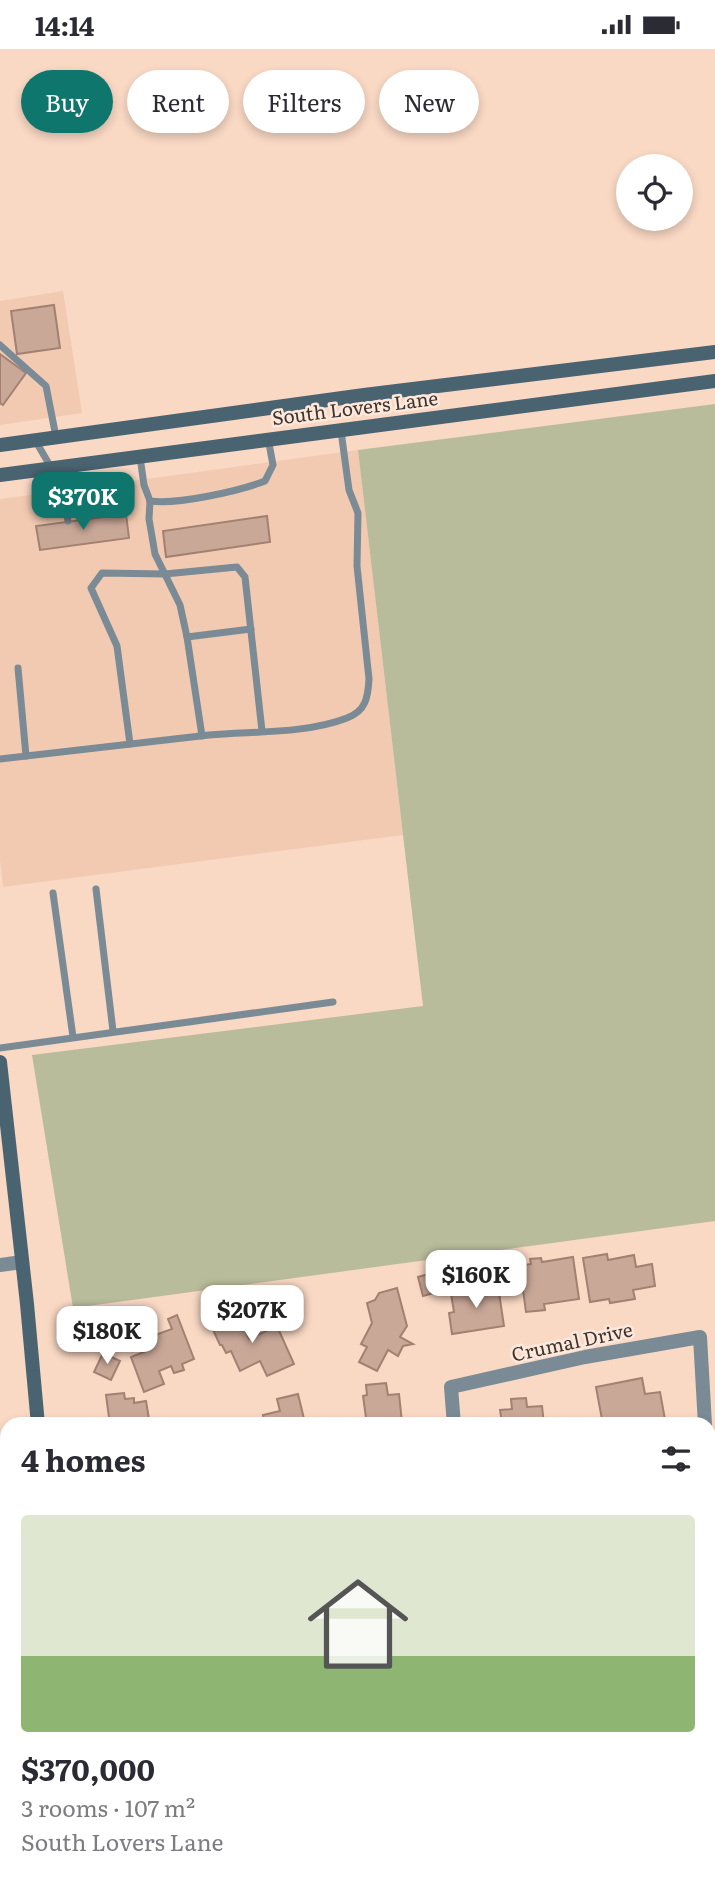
<!DOCTYPE html>
<html lang="en">
<head>
<meta charset="utf-8">
<style>
	body { margin:0; font-family:Literata,serif; background:#f7f7f7; color:#2b2b33; height:100vh; display:flex; flex-direction:column; font-size:26px; white-space:nowrap }
	* { box-sizing:border-box; margin:0 }
	p { font-size:23px; color:#7c7c81 }
	.icon { flex:none; width:38px; height:38px; fill:none; stroke:currentColor; stroke-width:2; stroke-linecap:round; stroke-linejoin:round }
	.map { position:relative; flex:1; overflow:hidden }
	.drawer { position:absolute; left:0px; top:1368px; width:716px; height:471px; display:flex; flex-direction:column; background:#fff; border-radius:21px 21px 0 0; box-shadow:0 4px 10px #0003 }
	.drawer>* { flex:none }
	.guide { position:absolute; left:21px; top:21px; width:674px; height:63px; display:flex; gap:14px }
	.controls { position:absolute; left:616px; top:105px; display:grid; gap:14px }
	.controls a { display:grid; place-items:center; width:77px; height:77px; border-radius:50%; background:#fff; box-shadow:0 4px 10px #0003; font-size:35px }
	.price { position:absolute; translate:-50% -60px; padding:0 16px; border-radius:14px; background:#fff; color:#222; font-size:23px; line-height:46px; filter:drop-shadow(0 2px 4px #0008) }
	.price::after { content:''; position:absolute; left:50%; top:42px; width:21px; height:16px; margin-left:-10px; background:inherit; clip-path:polygon(0 0,100% 0,50% 100%) }
	.price.active { background:#0f766e; color:#fff }
	ul { padding:0; list-style:none }
	li { display:grid; align-content:center; gap:14px; height:371px; padding:0 21px }
	li+li { border-top:2px solid #e1e1e2 }
	li span { display:grid; place-items:center; height:217px; border-radius:7px; color:#555 }
	li>.icon { margin-inline-start:auto }
	span .icon { width:126px; height:126px; fill:#fffc; stroke-width:1 }
	li b { font-size:30px }
	h2 { display:flex; justify-content:space-between; align-items:center; height:84px; padding:0 21px; font-size:30px }
	.tag { padding:0 24px; border-radius:32px; background:#fff; box-shadow:0 4px 10px #0003; font-size:24px; line-height:63px }
	.tag.active { background:#0f766e; color:#fff }
	.status { display:flex; justify-content:space-between; align-items:center; height:49px; padding:0 35px; background:#fff; direction:ltr }
	.status svg { height:19px; fill:currentColor }
	.map>svg:first-child { display:block }
	.built { fill:#f2cab2 }
	.green { fill:#b9bc9b }
	.building { fill:#caa898; stroke:#a28172; stroke-width:2 }
	.lines { fill:none; stroke-linecap:round; stroke-linejoin:round }
	.lane { stroke:#7a8b95; stroke-width:7 }
	.street { stroke:#7a8b95; stroke-width:14 }
	.secondary { stroke:#4a6371; stroke-width:14 }
	.labels { text-anchor:middle; stroke-width:5; stroke-linejoin:round; paint-order:stroke }
	.street-label { font-size:19px; fill:#3f332b; stroke:#fce8dc }
</style>
</head>
<body>
<div class="status"><b>14:14</b><svg viewBox="0 0 49 12"><path d="M0 12V9h3v3zM5 12V6h3v6zM10 12V3h3v9zM15 12V0h3v12zM26 1h20v11H26zM47 4h2v5h-2z"/></svg></div>
<div class="map">
<svg width="715" height="1838" viewBox="0 0 715 1838">
	<rect width="100%" height="100%" fill="#f9d8c4"/>
	<g class="built">
		<polygon points="63,242 82,364 0,376 0,252"/>
		<polygon points="358,401 403,786 3,838 0,811 0,450"/>
	</g>
	<polygon class="green" points="715,355 715,1172 73,1259 32,1006 423,957 358,401"/>
	<g class="building">
		<polygon points="54,256 60,299 17,305 11,262"/>
		<polygon points="0,305 26,324 3,356 0,354"/>
		<polygon points="126,465 129,489 40,501 36,477"/>
		<polygon points="267,467 270,493 166,508 163,482"/>
		<polygon points="607,1205 608,1211 634,1206 636,1218 652,1215 655,1237 633,1241 635,1250 610,1254 609,1250 590,1253 583,1209"/>
		<polygon points="573,1208 579,1250 544,1255 545,1261 526,1263 523,1241 510,1243 507,1219 531,1215 530,1210 541,1209 542,1213"/>
		<polygon points="449,1219 455,1238 423,1247 418,1228"/>
		<polygon points="498,1237 504,1277 452,1285 449,1264 454,1263 451,1245"/>
		<polygon points="397,1239 407,1277 400,1288 413,1295 403,1297 398,1307 388,1301 377,1322 359,1313 367,1298 361,1295 372,1274 367,1254 375,1251 379,1244"/>
		<polygon points="226,1262 233,1276 241,1273 249,1290 277,1277 294,1315 267,1327 260,1312 240,1322 231,1302 226,1304 222,1296 220,1296 208,1270"/>
		<polygon points="177,1266 194,1310 182,1315 184,1321 174,1324 171,1317 159,1322 164,1335 144,1343 131,1308 149,1301 144,1290 172,1280 168,1270"/>
		<polygon points="103,1304 120,1312 111,1331 94,1323"/>
		<polygon points="642,1329 645,1345 660,1343 666,1376 625,1376 624,1372 603,1376 596,1338"/>
		<polygon points="386,1334 388,1346 399,1345 402,1373 407,1373 407,1376 367,1376 363,1347 367,1346 366,1336"/>
		<polygon points="124,1344 125,1350 134,1349 134,1354 146,1352 150,1376 110,1376 106,1346"/>
		<polygon points="298,1345 305,1374 312,1372 313,1376 265,1376 263,1366 280,1362 277,1350"/>
		<polygon points="526,1349 527,1358 542,1357 544,1376 508,1376 508,1372 502,1373 500,1361 512,1360 511,1350"/>
		<polygon points="715,1709 715,1738 709,1739 709,1710"/>
		<polygon points="715,1739 715,1771 709,1772 709,1740"/>
		<polygon points="713,1793 715,1838 680,1838 679,1832 709,1832 709,1794"/>
		<polygon points="189,1832 230,1832 231,1838 181,1838 181,1833"/>
		<polygon points="330,1832 366,1832 367,1838 331,1838"/>
		<polygon points="427,1832 469,1832 470,1838 428,1838"/>
		<polygon points="573,1832 612,1832 613,1838 561,1838 561,1836 573,1834"/>
	</g>
	<g class="lines">
		<g class="lane">
			<polyline points="0,296 46,337 56,388"/>
			<polyline points="35,391 59,432 68,472"/>
			<polyline points="140,408 144,436 150,452 149,470 155,505 180,556 187,588 202,687"/>
			<path d="M150,452c27,4 89,-10 115,-20l8,-16 -5,-27"/>
			<polyline points="187,588 251,580"/>
			<polyline points="18,619 26,707"/>
			<polyline points="130,695 117,597 91,539 102,524 165,525 237,518 245,528 262,682"/>
			<path d="M0,710c69,-8 139,-16 209,-24 43,-4 97,-1 138,-17 19,-7 21,-21 22,-39l-12,-113 1,-53 -9,-23 -8,-59"/>
			<polyline points="96,840 113,982"/>
			<polyline points="53,844 73,988"/>
			<polyline points="0,999 333,953"/>
		</g>
		<g class="street">
			<polyline points="0,1216 22,1213"/>
			<polyline points="454,1376 451,1338 585,1308 700,1288 705,1376"/>
			<polyline points="709,1415 713,1460"/>
			<polyline points="0,1647 7,1647"/>
			<polyline points="275,1832 276,1838"/>
			<polyline points="522,1832 522,1838"/>
		</g>
		<g class="secondary">
			<polyline points="0,396 364,346 715,303"/>
			<polyline points="0,426 715,332"/>
			<polyline points="0,1013 27,1255 38,1376"/>
			<polyline points="86,1832 86,1838"/>
			<polyline points="108,1832 109,1838"/>
		</g>
	</g>
	<g class="labels">
		<g class="street-label">
			<text transform="translate(355 359) rotate(-7)" y="7">South Lovers Lane</text>
			<text transform="translate(572 1293) rotate(-12)" y="7">Crumal Drive</text>
		</g>
	</g>
</svg>
<div class="controls">
<a><svg class="icon" aria-label="locate" viewBox="0 0 24 24"><circle cx="12" cy="12" r="6"/><path d="M12 2v4M12 18v4M2 12h4M18 12h4"/></svg></a>
</div>
<b class="price active" style="left:83px;top:483px">$370K</b>
<b class="price" style="left:476px;top:1261px">$160K</b>
<b class="price" style="left:252px;top:1296px">$207K</b>
<b class="price" style="left:107px;top:1317px">$180K</b>
<div class="guide">
<a class="tag active">Buy</a>
<a class="tag">Rent</a>
<a class="tag">Filters</a>
<a class="tag">New</a>
</div>
<section class="drawer">
<h2>4 homes<svg class="icon" aria-label="filters" viewBox="0 0 24 24"><path d="M4 7h16M4 17h16"/><circle cx="9" cy="7" r="2"/><circle cx="15" cy="17" r="2"/></svg></h2>
<ul>
<li><span style="background:linear-gradient(#dfe7d0 65%,#8fb573 0)"><svg class="icon" aria-label="home" viewBox="0 0 24 24"><path d="M3 11l9-7 9 7M6 9v11h12V9"/></svg></span><div><b>$370,000</b><p>3 rooms · 107 m²</p><p>South Lovers Lane</p></div></li>
</ul>
</section>
</div>
</body>
</html>
